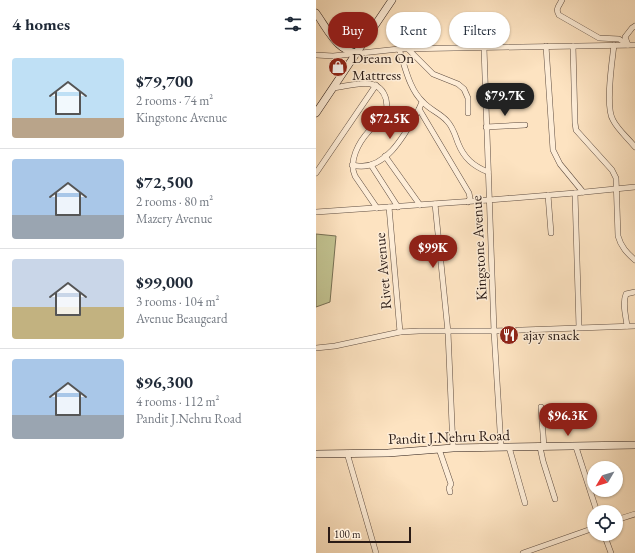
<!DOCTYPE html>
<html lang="en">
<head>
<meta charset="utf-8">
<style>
	body { margin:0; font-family:"EB Garamond",serif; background:#f2f2f3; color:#1f2937; height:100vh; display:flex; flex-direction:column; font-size:15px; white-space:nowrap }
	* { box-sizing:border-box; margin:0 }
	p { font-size:13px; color:#747a83 }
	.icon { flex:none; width:22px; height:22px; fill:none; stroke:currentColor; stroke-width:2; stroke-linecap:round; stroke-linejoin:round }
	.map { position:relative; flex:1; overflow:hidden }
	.sheet { display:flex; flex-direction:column; background:#fff; width:316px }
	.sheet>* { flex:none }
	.top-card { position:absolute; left:12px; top:12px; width:247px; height:36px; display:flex; gap:8px }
	.needle { width:26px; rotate:232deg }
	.tools { position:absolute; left:271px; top:461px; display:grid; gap:8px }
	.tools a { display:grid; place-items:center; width:36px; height:36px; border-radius:50%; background:#fff; box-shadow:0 1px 3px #0004; font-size:20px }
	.scale { position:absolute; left:12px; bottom:10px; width:83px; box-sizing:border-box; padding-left:4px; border:2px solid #2a1b16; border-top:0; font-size:11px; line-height:14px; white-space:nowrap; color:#2a1b16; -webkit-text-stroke:3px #feedd7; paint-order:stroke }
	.price { position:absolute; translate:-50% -34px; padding:0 9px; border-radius:14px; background:#8f2418; color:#fff; font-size:13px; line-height:26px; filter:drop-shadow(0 1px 2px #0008) }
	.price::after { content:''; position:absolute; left:50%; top:24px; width:12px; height:9px; margin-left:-6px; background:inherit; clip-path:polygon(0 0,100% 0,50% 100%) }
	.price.on { background:#222; color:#fff }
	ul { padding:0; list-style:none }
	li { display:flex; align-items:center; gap:12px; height:100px; padding:0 12px }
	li+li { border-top:1px solid #e0e1e3 }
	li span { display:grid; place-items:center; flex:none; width:112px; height:80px; border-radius:4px; color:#555 }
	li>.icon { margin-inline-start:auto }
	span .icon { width:48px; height:48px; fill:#fffc; stroke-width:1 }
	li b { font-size:17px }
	h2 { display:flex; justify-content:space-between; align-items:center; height:48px; padding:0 12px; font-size:17px }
	.tag { padding:0 14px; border-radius:18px; background:#fff; box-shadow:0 1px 3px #0004; font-size:14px; line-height:36px }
	.tag.on { background:#8f2418; color:#fff }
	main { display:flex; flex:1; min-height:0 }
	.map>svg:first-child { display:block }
	.green { fill:#c2c391; stroke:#766f54 }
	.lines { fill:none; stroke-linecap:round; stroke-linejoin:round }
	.street-casing { stroke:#5f4d41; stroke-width:6 }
	.secondary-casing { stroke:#2a1b16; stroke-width:8 }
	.street { stroke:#feedd7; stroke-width:5 }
	.secondary { stroke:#feedd7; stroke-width:7 }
	.labels { text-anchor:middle; stroke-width:3; stroke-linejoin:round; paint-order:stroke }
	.poi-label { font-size:15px; fill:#2a1b16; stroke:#feedd7; text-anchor:start }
	.street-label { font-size:15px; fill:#2a1b16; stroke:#feedd7 }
</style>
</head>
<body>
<main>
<section class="sheet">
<h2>4 homes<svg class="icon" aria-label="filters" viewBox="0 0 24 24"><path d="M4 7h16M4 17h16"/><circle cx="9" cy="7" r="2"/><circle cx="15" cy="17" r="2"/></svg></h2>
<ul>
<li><span style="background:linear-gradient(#bfe0f5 75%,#b9a48a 0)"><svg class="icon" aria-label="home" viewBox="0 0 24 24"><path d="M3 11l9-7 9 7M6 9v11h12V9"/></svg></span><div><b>$79,700</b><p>2 rooms · 74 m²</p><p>Kingstone Avenue</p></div></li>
<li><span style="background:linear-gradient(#a9c7e8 70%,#9aa5b1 0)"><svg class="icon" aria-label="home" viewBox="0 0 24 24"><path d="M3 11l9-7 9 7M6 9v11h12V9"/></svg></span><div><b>$72,500</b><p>2 rooms · 80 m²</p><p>Mazery Avenue</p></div></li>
<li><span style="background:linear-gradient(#c9d6e8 60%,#c2b280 0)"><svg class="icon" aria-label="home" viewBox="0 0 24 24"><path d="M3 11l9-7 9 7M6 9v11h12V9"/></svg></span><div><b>$99,000</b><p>3 rooms · 104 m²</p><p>Avenue Beaugeard</p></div></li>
<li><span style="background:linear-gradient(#a9c7e8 70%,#9aa5b1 0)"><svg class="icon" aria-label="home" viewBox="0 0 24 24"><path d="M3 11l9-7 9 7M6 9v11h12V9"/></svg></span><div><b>$96,300</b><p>4 rooms · 112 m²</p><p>Pandit J.Nehru Road</p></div></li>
</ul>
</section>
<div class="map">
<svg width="319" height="553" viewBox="0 0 319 553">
	<rect width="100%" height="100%" fill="#fde3c1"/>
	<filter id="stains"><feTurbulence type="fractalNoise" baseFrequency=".005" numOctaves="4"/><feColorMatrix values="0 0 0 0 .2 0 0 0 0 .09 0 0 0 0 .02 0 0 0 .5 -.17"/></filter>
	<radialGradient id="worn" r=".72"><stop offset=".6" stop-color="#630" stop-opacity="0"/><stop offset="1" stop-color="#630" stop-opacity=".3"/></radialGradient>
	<polygon class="green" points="0,234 20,236 14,302 0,307"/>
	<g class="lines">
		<g class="street-casing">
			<g id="street">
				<path d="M246,0c-3,6 -7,9 -3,15l40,23 20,1 8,5"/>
				<path d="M298,45c-2,17 -9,62 -1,75 5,10 15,18 22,27"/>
				<polyline points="312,45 309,37 316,28 319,26"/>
				<polyline points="230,46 237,150 244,164 267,192"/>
				<path d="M257,46l2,77 1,7 36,40 4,8 2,58c3,11 9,17 17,24"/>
				<polyline points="168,48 178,331 185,447"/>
				<path d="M83,49c6,17 10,40 24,53 7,8 17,11 24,19 6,6 8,14 11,22 6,15 15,23 30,29"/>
				<polyline points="92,49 117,74 142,84 148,89 152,98 152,113"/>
				<polyline points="0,55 17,56 83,49 319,45"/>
				<path d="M17,88c18,-2 46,-14 53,11 1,6 2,12 -1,17 -4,7 -11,10 -16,15 -10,11 -21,30 -14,45l22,32"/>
				<polyline points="106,102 103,109 153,193 154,198 152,202"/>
				<polyline points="170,127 209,125"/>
				<polyline points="69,156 104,205"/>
				<path d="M36,165c33,9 54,-32 67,-56"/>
				<polyline points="55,165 82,207"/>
				<polyline points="0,173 60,85"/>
				<polyline points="259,193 263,327"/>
				<polyline points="232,195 235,233"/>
				<polyline points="119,204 132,332 137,448"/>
				<polyline points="73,207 84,332"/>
				<polyline points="0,212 173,200 259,193 319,187"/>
				<path d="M311,326c-1,-10 -5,-22 -1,-32l9,-2"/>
				<polyline points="0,348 19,346 84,332 103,331 178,331 319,326"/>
				<polyline points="225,407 228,447"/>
				<polyline points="193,447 209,503"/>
				<polyline points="224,447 227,461 239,499"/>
				<polyline points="260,447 281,512"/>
				<polyline points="123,449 135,484 133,488 134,492"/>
				<polyline points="31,453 60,553"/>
				<polyline points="300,520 319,514"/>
				<polyline points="288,534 295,553"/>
				<polyline points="207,553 278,528"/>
			</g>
		</g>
		<g class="secondary-casing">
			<g id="secondary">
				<path d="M0,13c8,11 15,26 26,34 4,3 10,5 15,6"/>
				<polyline points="0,113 76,0"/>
				<polyline points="0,454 72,453 137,448 319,445"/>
			</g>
		</g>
		<use href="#street" class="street"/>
		<use href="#secondary" class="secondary"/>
	</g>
	<defs>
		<g id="shop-disc" transform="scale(1)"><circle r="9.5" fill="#8f2418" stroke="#feedd7"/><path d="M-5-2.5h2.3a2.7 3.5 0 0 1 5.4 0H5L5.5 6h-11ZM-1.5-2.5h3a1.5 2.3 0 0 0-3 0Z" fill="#fff"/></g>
		<g id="restaurant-disc" transform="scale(1)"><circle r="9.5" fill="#8f2418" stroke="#feedd7"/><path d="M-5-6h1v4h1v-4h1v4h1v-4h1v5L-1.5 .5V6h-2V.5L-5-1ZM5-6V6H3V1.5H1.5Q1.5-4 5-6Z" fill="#fff"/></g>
	</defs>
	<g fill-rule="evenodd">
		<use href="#shop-disc" x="22" y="67"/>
		<use href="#restaurant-disc" x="193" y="335"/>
	</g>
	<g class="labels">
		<g class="poi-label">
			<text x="36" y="63">Dream On<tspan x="36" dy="17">Mattress</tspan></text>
			<text x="207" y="340">ajay snack</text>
		</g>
		<g class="street-label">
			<text transform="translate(163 248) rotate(-93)" y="5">Kingstone Avenue</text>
			<text transform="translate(67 271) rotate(-95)" y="5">Rivet Avenue</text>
			<text transform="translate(133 437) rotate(-2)" y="5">Pandit J.Nehru Road</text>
		</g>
	</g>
	<rect width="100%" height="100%" filter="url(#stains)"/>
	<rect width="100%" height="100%" fill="url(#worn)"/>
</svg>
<div class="tools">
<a><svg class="needle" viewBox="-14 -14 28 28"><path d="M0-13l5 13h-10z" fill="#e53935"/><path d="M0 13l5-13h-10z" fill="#747a83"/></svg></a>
<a><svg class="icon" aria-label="locate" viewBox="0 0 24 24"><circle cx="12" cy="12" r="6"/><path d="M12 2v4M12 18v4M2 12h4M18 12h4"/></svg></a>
</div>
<div class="scale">100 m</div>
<b class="price on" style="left:189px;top:117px">$79.7K</b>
<b class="price" style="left:74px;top:140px">$72.5K</b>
<b class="price" style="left:117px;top:269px">$99K</b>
<b class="price" style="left:252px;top:437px">$96.3K</b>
<div class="top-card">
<a class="tag on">Buy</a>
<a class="tag">Rent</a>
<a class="tag">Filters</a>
</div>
</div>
</main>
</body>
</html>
